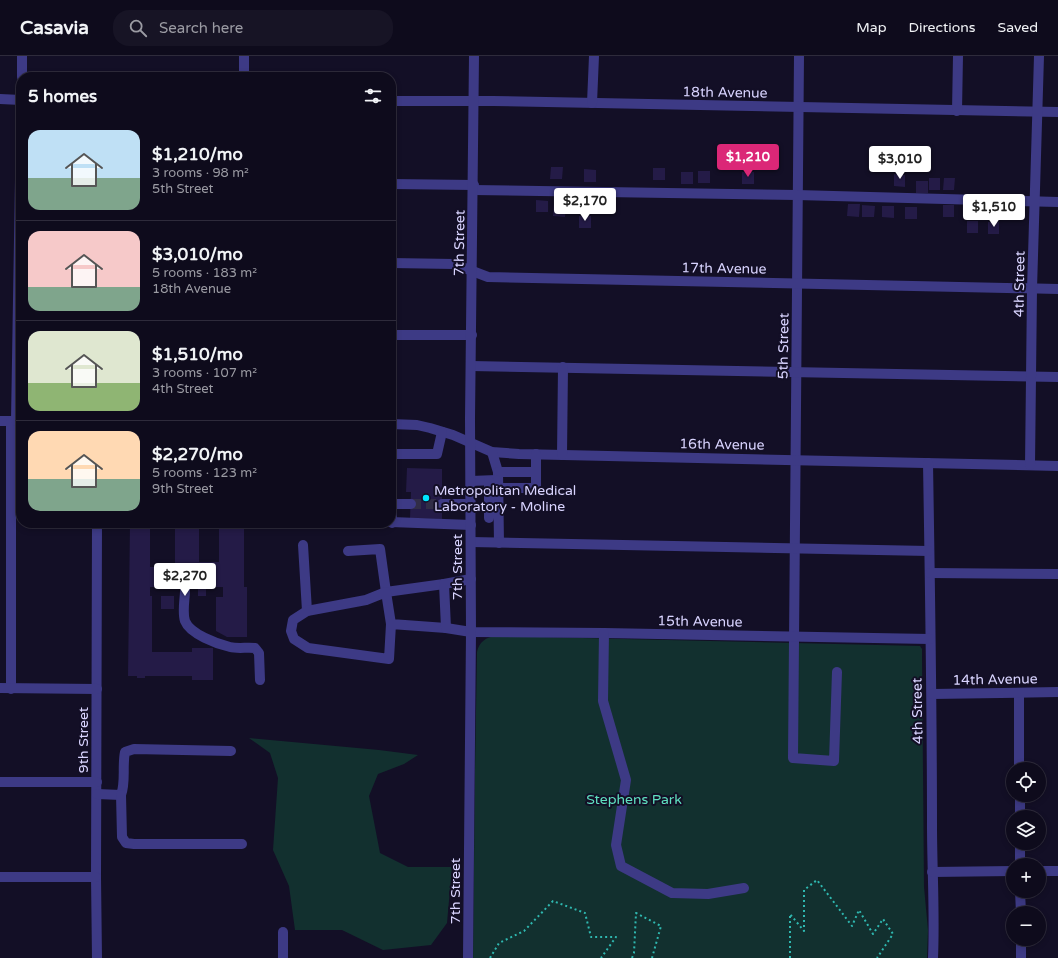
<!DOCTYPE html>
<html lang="en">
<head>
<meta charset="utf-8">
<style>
	body { margin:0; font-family:"Varela Round",sans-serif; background:#171425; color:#f1f3f6; height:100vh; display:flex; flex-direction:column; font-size:15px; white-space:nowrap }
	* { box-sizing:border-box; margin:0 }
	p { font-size:13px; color:#9b9ba3 }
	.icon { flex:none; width:22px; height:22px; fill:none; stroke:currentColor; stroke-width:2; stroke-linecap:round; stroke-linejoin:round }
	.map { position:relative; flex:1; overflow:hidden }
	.side { position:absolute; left:16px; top:16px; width:380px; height:456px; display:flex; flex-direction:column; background:#0e0b1c; border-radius:16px; box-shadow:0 2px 6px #0003,0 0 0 1px #2e2b3b }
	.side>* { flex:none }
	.tools { position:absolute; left:1006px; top:706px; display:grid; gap:8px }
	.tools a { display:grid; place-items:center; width:40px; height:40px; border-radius:50%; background:#0e0b1c; box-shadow:0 2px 6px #0003,0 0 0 1px #2e2b3b; font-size:20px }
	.price { position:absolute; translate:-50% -34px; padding:0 9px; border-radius:4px; background:#fff; color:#222; font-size:13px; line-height:26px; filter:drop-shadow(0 1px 2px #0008) }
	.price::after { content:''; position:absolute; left:50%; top:24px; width:12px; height:9px; margin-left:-6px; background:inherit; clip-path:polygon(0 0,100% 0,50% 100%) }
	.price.current { background:#db2777; color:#fff }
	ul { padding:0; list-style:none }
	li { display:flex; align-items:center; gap:12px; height:100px; padding:0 12px }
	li+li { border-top:1px solid #2e2b3b }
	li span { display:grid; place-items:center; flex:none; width:112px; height:80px; border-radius:12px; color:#555 }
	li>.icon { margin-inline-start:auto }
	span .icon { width:48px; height:48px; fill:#fffc; stroke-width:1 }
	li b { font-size:17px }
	h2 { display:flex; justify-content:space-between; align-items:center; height:48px; padding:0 12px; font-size:17px }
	header { display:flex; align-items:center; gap:24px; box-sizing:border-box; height:56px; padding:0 20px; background:#0e0b1c; border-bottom:1px solid #2e2b3b }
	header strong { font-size:19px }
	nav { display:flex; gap:22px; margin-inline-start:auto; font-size:14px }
	.search { width:280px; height:36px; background:#171425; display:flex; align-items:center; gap:10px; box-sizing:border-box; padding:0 14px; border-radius:16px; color:#9b9ba3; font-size:15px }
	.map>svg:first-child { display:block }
	.green { fill:#12302f }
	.building { fill:#241b47 }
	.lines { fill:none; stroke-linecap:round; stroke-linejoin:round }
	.minor-tunnel { stroke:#312d47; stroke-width:10; stroke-dasharray:10 5; stroke-linecap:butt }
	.path { stroke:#2fb8b0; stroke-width:2; stroke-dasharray:2 3; stroke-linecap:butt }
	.minor { stroke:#3d3a85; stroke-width:10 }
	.poi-dot { fill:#00e5ff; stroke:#130f26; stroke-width:1.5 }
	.labels { text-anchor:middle; stroke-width:4; stroke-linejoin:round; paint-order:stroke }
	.street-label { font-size:14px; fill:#d9d4ff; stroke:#130f26 }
	.poi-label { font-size:14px; fill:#d9d4ff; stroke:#130f26; text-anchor:start }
	.park-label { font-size:14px; fill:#5fe0c0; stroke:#130f26 }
</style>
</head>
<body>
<header>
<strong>Casavia</strong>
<div class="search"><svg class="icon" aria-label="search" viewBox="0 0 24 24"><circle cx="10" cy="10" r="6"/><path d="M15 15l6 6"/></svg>Search here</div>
<nav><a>Map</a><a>Directions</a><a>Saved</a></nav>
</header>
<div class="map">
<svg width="1058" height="902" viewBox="0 0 1058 902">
	<rect width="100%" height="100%" fill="#130f26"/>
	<g class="green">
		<path d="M496,580l424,10 2,3v7l2,231 4,43 -1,28h-454l2,-188 2,-118c2,-10 9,-15 19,-16z"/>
		<polygon points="249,682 379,694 418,699 404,708 378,718 369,740 380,797 408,811 452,811 447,867 431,889 383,894 342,874 295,874 289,830 273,794 278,722 270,697"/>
	</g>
	<g class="building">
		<polygon points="551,111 563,111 562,123 550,123"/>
		<rect x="653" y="112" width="12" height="12"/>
		<polygon points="584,113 596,114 596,126 584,126"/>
		<rect x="698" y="115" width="12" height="12"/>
		<rect x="681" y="116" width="12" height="12"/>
		<rect x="742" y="116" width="12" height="12"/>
		<polygon points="894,118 905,119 905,131 894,130"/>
		<rect x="929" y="122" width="11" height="12"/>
		<polygon points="944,122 955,122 954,134 943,134"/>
		<rect x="916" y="125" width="12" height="12"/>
		<polygon points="536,144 548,145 548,156 536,156"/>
		<polygon points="554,148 566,149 565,161 553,160"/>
		<polygon points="848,148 860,148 859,161 847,160"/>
		<polygon points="862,149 875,150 874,161 862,161"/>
		<rect x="943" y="149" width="11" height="12"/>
		<polygon points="882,150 894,150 894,162 882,161"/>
		<rect x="905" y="151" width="12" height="12"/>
		<polygon points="1006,152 1022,152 1022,164 1005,163"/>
		<rect x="579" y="160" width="12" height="12"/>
		<rect x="967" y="165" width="11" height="12"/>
		<rect x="988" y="166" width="11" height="12"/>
		<polygon points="407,412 442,413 442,463 410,462 411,436 406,436"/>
		<polygon points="130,467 150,467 150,511 175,511 175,467 199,467 199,506 219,506 219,467 244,467 244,531 247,531 247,581 227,581 216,575 216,541 223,541 223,531 206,531 206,540 198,540 198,531 150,531 150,540 152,540 152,596 192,596 192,592 213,592 213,624 192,624 192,620 145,620 145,622 137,622 137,620 128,620"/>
		<rect x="161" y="540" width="13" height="13"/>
	</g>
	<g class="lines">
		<polyline class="minor-tunnel" points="411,448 442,448"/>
		<g class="path">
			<polyline points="490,902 499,887 524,875 553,845 585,857 591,881 616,881 601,902"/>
			<polyline points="632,902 634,897 636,857 661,870 652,902"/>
			<polyline points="790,902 790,858 804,875 804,834 817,824 852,870 859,854 873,878 883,863 893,878 877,902"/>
		</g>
		<g class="minor">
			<polyline points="799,0 793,702 834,705 837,616"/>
			<polyline points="22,21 22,0"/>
			<polyline points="244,21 244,0"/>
			<polyline points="0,43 21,44"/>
			<polyline points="391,45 493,45 1058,56"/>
			<polyline points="592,47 594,0"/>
			<polyline points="957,55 958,0"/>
			<polyline points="391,128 474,129"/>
			<polyline points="473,134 797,139 1058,146"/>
			<polyline points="391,207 454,208 488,221 1058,233"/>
			<polyline points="391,279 472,279"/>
			<polyline points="471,310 1058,321"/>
			<polyline points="0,365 17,365"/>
			<polyline points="11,365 11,633"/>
			<polyline points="16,365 21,62"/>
			<polyline points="391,368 417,369 430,372 453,379 492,396 519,398 1058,410"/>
			<polyline points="492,396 498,416 499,487"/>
			<polyline points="391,398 392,467"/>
			<polyline points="391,398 437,398 442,376"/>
			<polyline points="562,399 563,311"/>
			<path d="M928,407c2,121 4,241 4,362 0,44 3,89 1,133"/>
			<polyline points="1030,409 1032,233 1039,0"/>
			<polyline points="498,416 536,416"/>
			<polyline points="471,425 496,424"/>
			<polyline points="499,432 536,432 536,398"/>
			<polyline points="392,448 411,448"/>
			<polyline points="442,448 471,448"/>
			<polyline points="489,462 489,425"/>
			<polyline points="391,466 471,469"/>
			<polyline points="97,467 96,821 97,902"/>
			<polyline points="471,486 929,495"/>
			<polyline points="303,489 307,555"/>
			<polyline points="348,495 380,493 386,536 444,528"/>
			<polyline points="930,517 1058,518"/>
			<path d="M185,534c0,9 -3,22 0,31 5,13 32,23 45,26 8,2 17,0 25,1l4,5 1,27"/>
			<polyline points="391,568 389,603 308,592 294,583 291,575 293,564 307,555 366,544 386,536 391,568 446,572 471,576 604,577 930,583"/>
			<polyline points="446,572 444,528 471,523"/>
			<polyline points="604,577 603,645 626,724 616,789 621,810 672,837 708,838 744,832"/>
			<polyline points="0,632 97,633"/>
			<polyline points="1019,637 1019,713"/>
			<polyline points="932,638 1058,636"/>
			<polyline points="0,726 97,726"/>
			<path d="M97,738l24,1c5,-13 1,-29 4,-43l9,-3 97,2"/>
			<polyline points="121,739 122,781 126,787 134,788 242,788"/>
			<polyline points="1020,739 1020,761"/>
			<polyline points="1020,787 1020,809"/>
			<polyline points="1039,815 1058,815"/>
			<polyline points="932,816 1013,815"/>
			<polyline points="0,821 96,821"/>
			<polyline points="1020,835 1021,857"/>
			<polyline points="283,876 283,902"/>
			<polyline points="1021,883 1021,902"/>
			<polyline points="468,902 471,576 470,363 474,0"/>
		</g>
	</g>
	<circle class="poi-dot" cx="426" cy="442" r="4"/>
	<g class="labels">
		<g class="street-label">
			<text transform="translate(725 36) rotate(1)" y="5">18th Avenue</text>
			<text transform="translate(459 187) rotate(-89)" y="5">7th Street</text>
			<text transform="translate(724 212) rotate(1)" y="5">17th Avenue</text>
			<text transform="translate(1019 228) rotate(-89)" y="5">4th Street</text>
			<text transform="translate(783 290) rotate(-89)" y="5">5th Street</text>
			<text transform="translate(722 388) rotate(1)" y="5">16th Avenue</text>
			<text transform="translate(457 511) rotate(-90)" y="5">7th Street</text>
			<text transform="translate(700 565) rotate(1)" y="5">15th Avenue</text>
			<text transform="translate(995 623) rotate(-1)" y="5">14th Avenue</text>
			<text transform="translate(917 655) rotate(-91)" y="5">4th Street</text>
			<text transform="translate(83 684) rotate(-90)" y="5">9th Street</text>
			<text transform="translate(455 835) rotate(-90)" y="5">7th Street</text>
		</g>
		<g class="poi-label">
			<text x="434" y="439">Metropolitan Medical<tspan x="434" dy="16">Laboratory - Moline</tspan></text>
		</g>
		<g class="park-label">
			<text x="634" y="748">Stephens Park</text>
		</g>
	</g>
</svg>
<div class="tools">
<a><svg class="icon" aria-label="locate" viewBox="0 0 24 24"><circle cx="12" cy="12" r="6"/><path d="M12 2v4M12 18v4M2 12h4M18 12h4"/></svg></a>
<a><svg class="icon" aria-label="layers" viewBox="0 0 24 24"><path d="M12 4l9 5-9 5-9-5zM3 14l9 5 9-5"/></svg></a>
<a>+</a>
<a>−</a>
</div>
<b class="price current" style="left:748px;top:122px">$1,210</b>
<b class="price" style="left:900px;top:124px">$3,010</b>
<b class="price" style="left:585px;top:166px">$2,170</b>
<b class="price" style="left:994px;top:172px">$1,510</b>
<b class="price" style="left:185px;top:541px">$2,270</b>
<section class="side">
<h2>5 homes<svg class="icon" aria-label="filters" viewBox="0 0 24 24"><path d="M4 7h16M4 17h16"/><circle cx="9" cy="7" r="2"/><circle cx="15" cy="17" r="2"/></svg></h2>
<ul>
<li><span style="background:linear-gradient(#bfe0f5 60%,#7fa58c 0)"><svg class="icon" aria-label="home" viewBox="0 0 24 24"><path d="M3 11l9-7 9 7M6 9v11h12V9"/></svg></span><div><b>$1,210/mo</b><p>3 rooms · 98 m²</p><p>5th Street</p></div></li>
<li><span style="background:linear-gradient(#f6c9c9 70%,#7fa58c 0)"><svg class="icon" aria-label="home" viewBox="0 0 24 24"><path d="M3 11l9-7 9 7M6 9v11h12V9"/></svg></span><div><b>$3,010/mo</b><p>5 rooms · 183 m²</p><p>18th Avenue</p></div></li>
<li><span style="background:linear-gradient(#dfe7d0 65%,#8fb573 0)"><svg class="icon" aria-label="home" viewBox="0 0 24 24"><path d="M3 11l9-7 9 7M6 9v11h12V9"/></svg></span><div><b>$1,510/mo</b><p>3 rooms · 107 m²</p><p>4th Street</p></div></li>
<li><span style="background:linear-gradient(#ffd9b3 60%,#7fa58c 0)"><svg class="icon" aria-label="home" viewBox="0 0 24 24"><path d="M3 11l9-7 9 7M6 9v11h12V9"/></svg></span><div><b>$2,270/mo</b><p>5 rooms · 123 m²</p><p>9th Street</p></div></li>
</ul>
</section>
</div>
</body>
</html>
